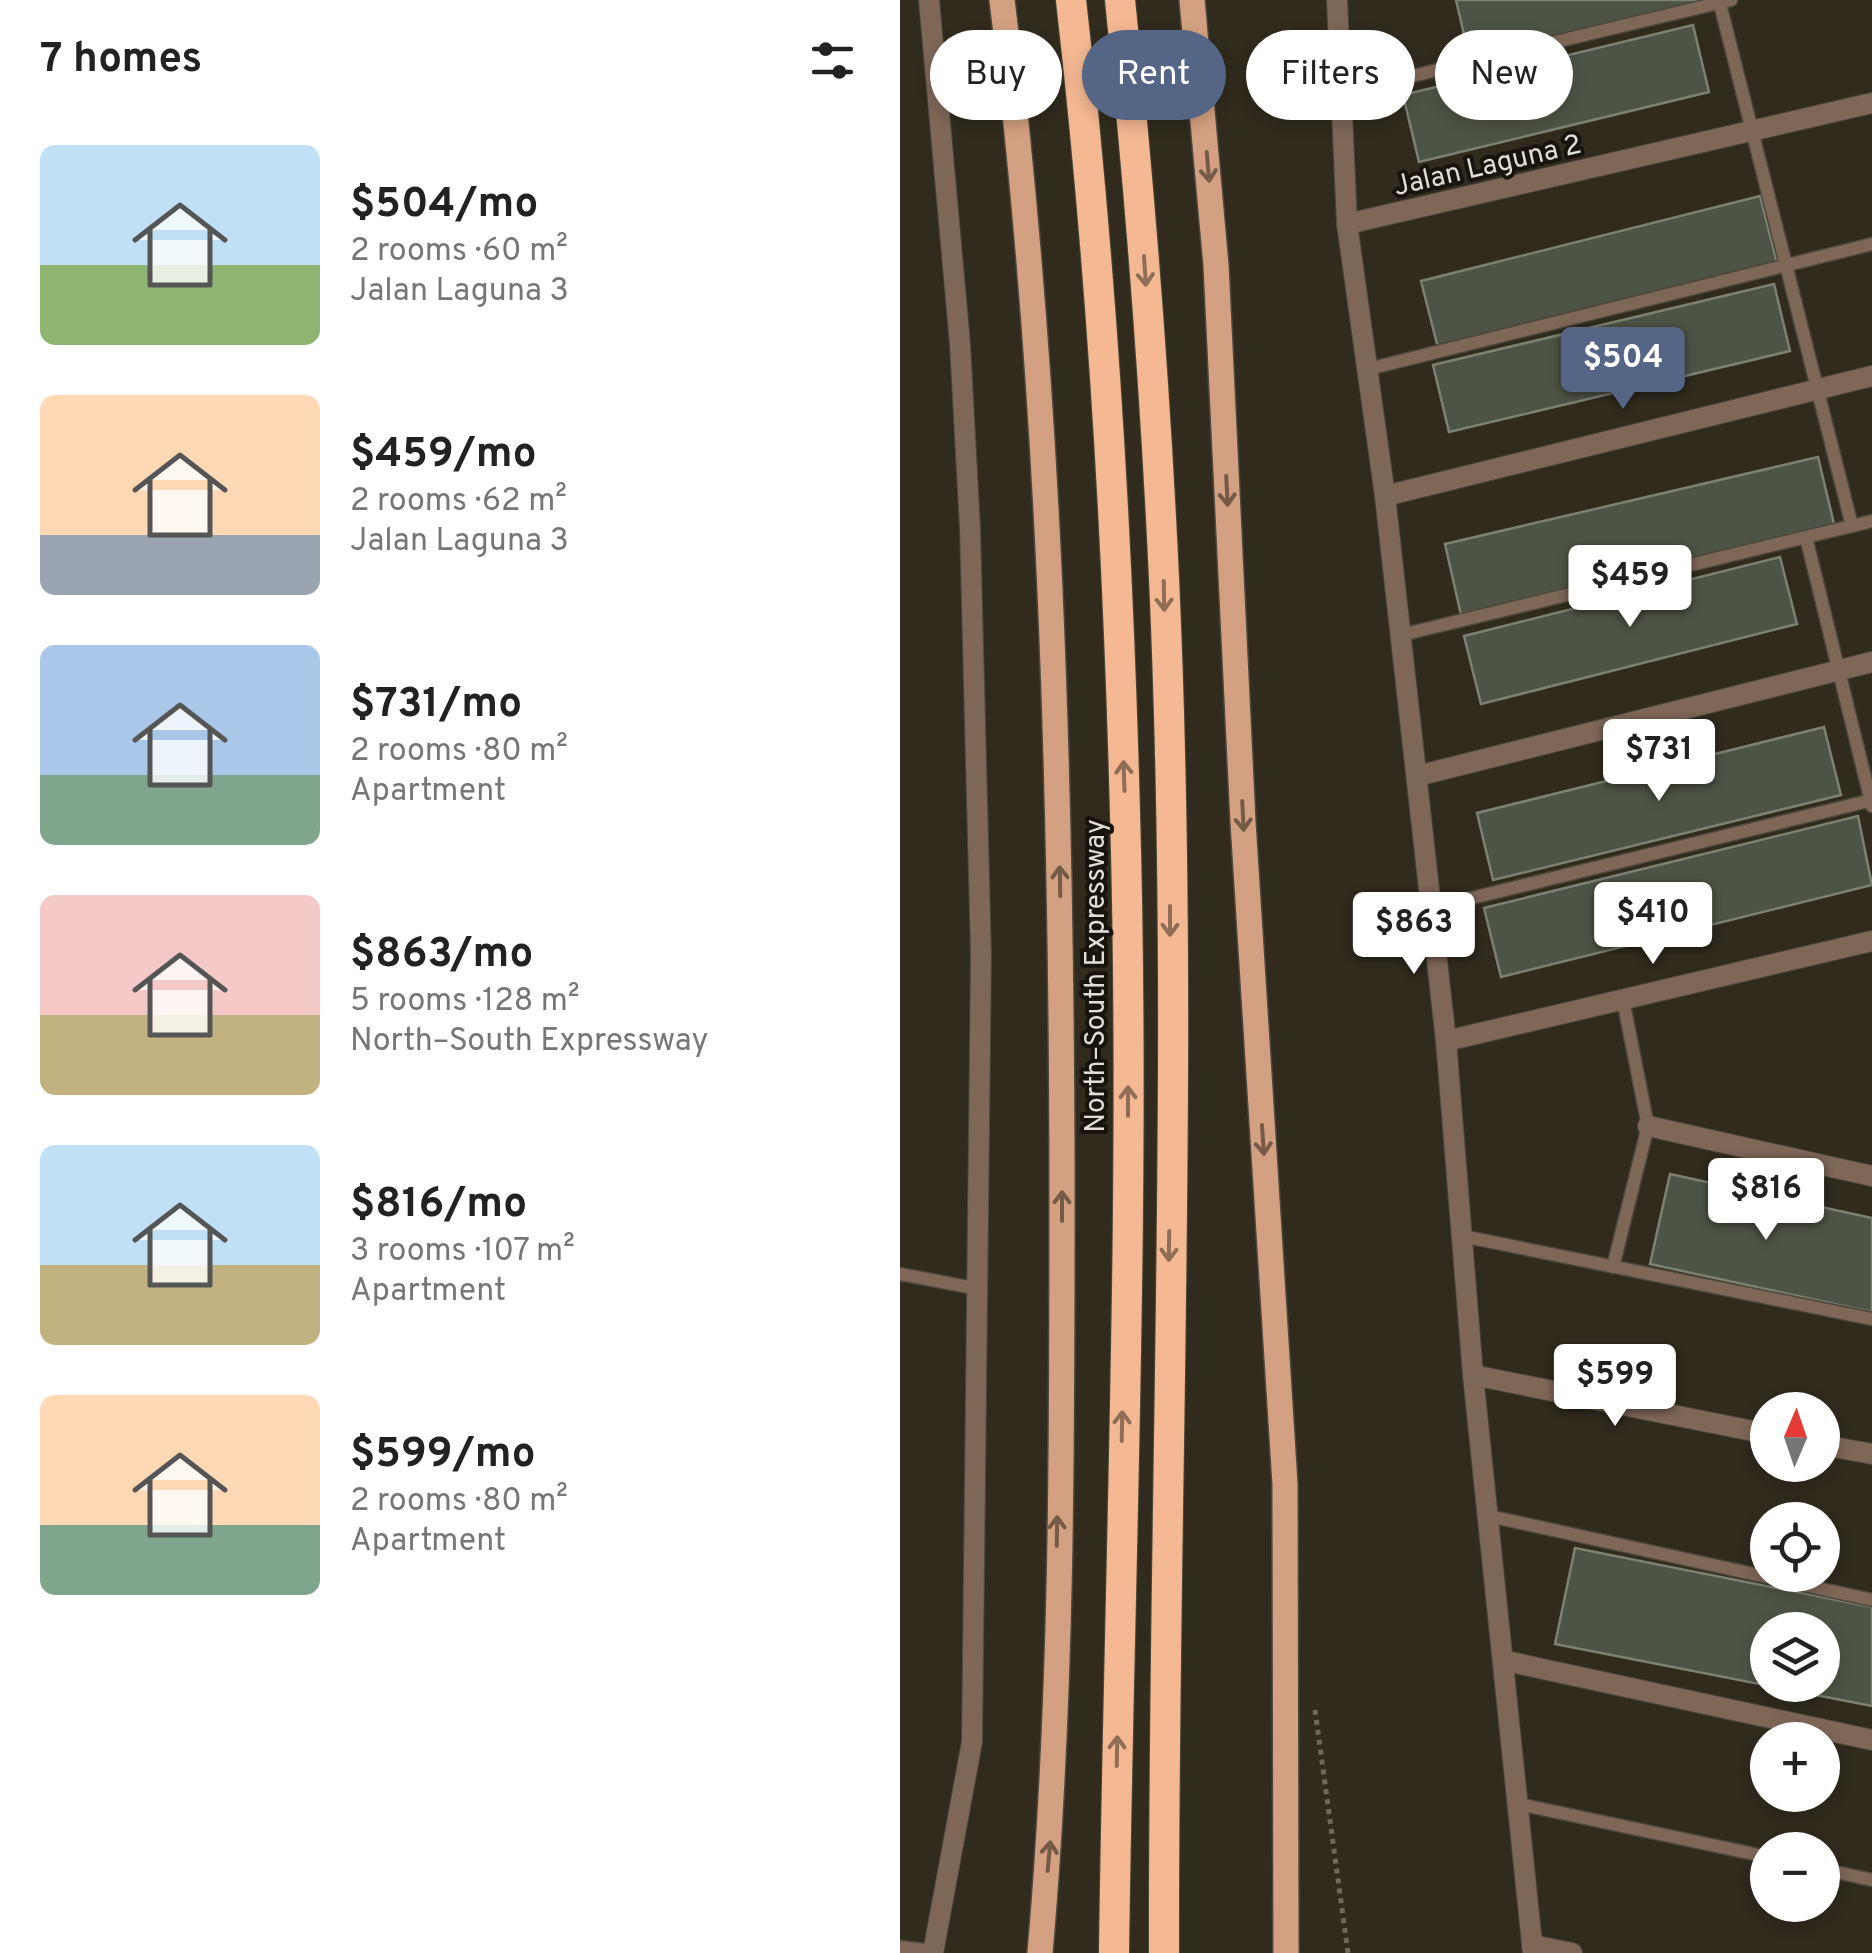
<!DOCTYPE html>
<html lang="en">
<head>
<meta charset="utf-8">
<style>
	body { margin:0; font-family:Overpass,sans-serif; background:#f2f2f2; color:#222; height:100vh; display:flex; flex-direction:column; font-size:38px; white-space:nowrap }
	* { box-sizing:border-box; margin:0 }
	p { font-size:32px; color:#767676 }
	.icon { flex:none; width:55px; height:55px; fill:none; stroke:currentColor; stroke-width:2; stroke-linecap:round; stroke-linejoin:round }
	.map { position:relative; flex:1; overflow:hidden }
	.details { display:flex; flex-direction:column; background:#fff; width:900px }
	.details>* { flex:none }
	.guide { position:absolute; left:30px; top:30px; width:790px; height:90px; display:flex; gap:20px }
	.needle { width:65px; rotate:2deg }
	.tools { position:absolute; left:850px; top:1392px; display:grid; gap:20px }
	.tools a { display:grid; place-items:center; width:90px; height:90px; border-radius:50%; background:#fff; box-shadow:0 5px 15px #0003; font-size:50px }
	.price { position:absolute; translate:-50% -85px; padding:0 22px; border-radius:10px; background:#fff; color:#222; font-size:32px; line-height:65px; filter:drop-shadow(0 2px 5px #0008) }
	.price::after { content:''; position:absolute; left:50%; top:60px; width:30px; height:22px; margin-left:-15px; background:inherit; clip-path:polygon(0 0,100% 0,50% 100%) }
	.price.active { background:#546585; color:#fff }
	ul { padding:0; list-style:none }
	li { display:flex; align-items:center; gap:30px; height:250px; padding:0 40px }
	li span { display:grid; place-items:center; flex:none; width:280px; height:200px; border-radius:15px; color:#555 }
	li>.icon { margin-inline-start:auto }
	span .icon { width:120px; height:120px; fill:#fffc; stroke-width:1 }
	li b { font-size:42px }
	h2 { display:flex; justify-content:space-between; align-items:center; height:120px; padding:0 40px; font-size:42px }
	.pill { padding:0 35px; border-radius:45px; background:#fff; box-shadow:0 5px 15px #0003; font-size:35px; line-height:90px }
	.pill.active { background:#546585; color:#fff }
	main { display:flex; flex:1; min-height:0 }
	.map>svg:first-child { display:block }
	.building { fill:#4e5445; stroke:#7c8171; stroke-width:2.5; fill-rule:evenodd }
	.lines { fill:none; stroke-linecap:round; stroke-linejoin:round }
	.service-casing { stroke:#4c483a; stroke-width:15 }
	.minor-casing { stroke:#4c483a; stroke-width:22 }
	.primary-casing { stroke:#4c483a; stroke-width:28 }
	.motorway-casing { stroke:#4c483a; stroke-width:32 }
	.path { stroke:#6d695d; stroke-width:5; stroke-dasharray:5 5; stroke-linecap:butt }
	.service { stroke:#7f6758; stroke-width:12 }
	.minor { stroke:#7f6758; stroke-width:20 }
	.primary { stroke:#d3a181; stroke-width:25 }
	.motorway { stroke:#f4b892; stroke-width:30 }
	.oneway { stroke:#745a47 }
	.oneway2 { stroke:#906e56 }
	.labels { text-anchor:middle; stroke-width:8; stroke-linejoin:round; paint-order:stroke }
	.street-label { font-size:28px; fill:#e1ded5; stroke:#16140d }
</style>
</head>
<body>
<main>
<section class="details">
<h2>7 homes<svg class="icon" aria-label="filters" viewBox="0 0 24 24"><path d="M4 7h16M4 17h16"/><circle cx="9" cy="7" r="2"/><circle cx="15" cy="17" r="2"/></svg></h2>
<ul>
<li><span style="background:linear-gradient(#bfe0f5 60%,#8fb573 0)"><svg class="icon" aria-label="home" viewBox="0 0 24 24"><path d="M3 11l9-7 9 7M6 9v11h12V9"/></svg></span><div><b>$504/mo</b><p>2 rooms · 60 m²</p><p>Jalan Laguna 3</p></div></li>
<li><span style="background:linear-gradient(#ffd9b3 70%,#9aa5b1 0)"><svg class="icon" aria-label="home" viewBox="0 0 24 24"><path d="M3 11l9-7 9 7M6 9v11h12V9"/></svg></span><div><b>$459/mo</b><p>2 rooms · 62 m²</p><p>Jalan Laguna 3</p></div></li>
<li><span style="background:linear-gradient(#a9c7e8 65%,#7fa58c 0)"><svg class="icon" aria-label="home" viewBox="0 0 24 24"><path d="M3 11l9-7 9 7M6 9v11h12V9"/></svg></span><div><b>$731/mo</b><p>2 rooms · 80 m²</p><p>Apartment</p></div></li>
<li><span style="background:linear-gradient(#f6c9c9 60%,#c2b280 0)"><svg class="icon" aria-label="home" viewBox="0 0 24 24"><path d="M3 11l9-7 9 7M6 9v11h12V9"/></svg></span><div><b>$863/mo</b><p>5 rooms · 128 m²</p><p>North–South Expressway</p></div></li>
<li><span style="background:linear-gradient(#bfe0f5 60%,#c2b280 0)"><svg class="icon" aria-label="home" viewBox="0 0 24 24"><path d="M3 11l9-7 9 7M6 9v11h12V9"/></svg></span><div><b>$816/mo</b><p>3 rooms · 107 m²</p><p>Apartment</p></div></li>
<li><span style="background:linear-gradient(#ffd9b3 65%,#7fa58c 0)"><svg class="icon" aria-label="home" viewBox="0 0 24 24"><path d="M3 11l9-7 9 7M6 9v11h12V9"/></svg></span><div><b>$599/mo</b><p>2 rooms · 80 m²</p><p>Apartment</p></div></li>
</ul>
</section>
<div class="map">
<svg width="972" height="1953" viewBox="0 0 972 1953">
	<rect width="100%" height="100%" fill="#302b1d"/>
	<g class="building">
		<polygon points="556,0 804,0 805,2 569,56"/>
		<polygon points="793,25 809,92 519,162 503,95"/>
		<polygon points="860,196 877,263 538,348 521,281"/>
		<polygon points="874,284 890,351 549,432 533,365"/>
		<polygon points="918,457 935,528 561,615 545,544"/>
		<polygon points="880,557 897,624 581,704 564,636"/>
		<polygon points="924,727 941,795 593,880 577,813"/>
		<polygon points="958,816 972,885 601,977 584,908"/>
		<polygon points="770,1174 972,1218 972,1312 750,1264"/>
		<path d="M675,1548l297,59v99l-317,-62zM868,1630h54v55h-54z"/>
	</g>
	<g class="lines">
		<g class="service-casing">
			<g id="service">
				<polyline points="819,0 952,526"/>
				<polyline points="441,93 831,0"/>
				<polyline points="468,369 972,244"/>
				<polyline points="906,537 972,806"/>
				<polyline points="501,635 972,521"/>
				<polyline points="531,908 972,800"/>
				<polyline points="562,1236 972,1319"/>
				<polyline points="713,1267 748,1126 723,1000"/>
				<polyline points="0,1274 79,1289"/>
				<polyline points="589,1516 972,1600"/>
				<polyline points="619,1804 868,1857"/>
				<polyline points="922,1869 972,1880"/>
				<polyline points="0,1947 33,1951"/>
			</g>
		</g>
		<g class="minor-casing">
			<g id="minor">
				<polyline points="29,0 60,344 70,528 81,955 72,1742 33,1953"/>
				<polyline points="437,0 447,224 485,496 546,1041 573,1375 633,1953"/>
				<polyline points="447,224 972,103"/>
				<polyline points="485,496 972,376"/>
				<polyline points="517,776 972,662"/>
				<polyline points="546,1041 972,941"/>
				<polyline points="748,1126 972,1176"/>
				<polyline points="573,1375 868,1434"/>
				<polyline points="922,1445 972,1454"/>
				<polyline points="606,1661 972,1740"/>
				<polyline points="632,1945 672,1953"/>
			</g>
		</g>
		<g class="primary-casing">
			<g id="primary">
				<path d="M102,0c48,387 59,778 60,1167 0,261 1,526 -22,786"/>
				<polyline points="292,0 316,265 343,822 385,1484 386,1953"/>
			</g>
		</g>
		<g class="motorway-casing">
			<g id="motorway">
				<path d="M171,0c31,270 47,542 54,813 11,380 -6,761 -11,1140"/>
				<path d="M220,0c20,192 35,385 44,578 21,457 -1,917 0,1375"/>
			</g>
		</g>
		<polyline class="path" points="415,1710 448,1953"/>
		<use href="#service" class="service"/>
		<use href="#minor" class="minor"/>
		<use href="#primary" class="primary"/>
		<use href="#motorway" class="motorway"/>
	</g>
	<defs><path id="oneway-shaft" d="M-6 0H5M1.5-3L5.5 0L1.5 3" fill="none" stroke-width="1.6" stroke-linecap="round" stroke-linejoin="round" transform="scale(2.5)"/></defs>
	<g class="oneway">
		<use href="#oneway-shaft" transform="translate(308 167) rotate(85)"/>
		<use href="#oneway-shaft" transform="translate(327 491) rotate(87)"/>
		<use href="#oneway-shaft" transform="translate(343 816) rotate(87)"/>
		<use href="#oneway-shaft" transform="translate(160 881) rotate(-91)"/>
		<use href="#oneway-shaft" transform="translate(363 1140) rotate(86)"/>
		<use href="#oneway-shaft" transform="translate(162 1206) rotate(-90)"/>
		<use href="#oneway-shaft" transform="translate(157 1531) rotate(-89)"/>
		<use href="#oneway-shaft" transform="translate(149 1856) rotate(-85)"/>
	</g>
	<g class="oneway2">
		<use href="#oneway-shaft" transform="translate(245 271) rotate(86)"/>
		<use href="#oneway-shaft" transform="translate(264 596) rotate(89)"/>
		<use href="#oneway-shaft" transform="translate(224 776) rotate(-92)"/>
		<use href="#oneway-shaft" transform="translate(270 921) rotate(90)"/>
		<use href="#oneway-shaft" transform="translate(228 1101) rotate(-90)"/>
		<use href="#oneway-shaft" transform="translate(269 1246) rotate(91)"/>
		<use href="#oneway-shaft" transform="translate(222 1426) rotate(-89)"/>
		<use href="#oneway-shaft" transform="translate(217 1751) rotate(-89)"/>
	</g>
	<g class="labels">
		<g class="street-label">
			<text transform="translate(587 164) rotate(-13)" y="10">Jalan Laguna 2</text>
			<text transform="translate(194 976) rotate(-90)" y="10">North–South Expressway</text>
		</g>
	</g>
</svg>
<div class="tools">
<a><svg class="needle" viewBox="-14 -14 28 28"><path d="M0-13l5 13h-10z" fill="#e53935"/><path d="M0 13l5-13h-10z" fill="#767676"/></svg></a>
<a><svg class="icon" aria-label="locate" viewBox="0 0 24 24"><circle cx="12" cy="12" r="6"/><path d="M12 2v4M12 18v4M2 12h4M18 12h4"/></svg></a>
<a><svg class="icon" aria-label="layers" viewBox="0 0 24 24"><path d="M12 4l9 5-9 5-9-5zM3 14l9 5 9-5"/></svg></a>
<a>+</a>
<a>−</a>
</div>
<b class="price active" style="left:723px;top:412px">$504</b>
<b class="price" style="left:730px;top:630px">$459</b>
<b class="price" style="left:759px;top:804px">$731</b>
<b class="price" style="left:753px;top:967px">$410</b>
<b class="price" style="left:514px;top:977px">$863</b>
<b class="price" style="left:866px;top:1243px">$816</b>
<b class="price" style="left:715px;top:1429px">$599</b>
<div class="guide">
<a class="pill">Buy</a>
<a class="pill active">Rent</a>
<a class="pill">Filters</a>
<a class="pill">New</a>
</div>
</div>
</main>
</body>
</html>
